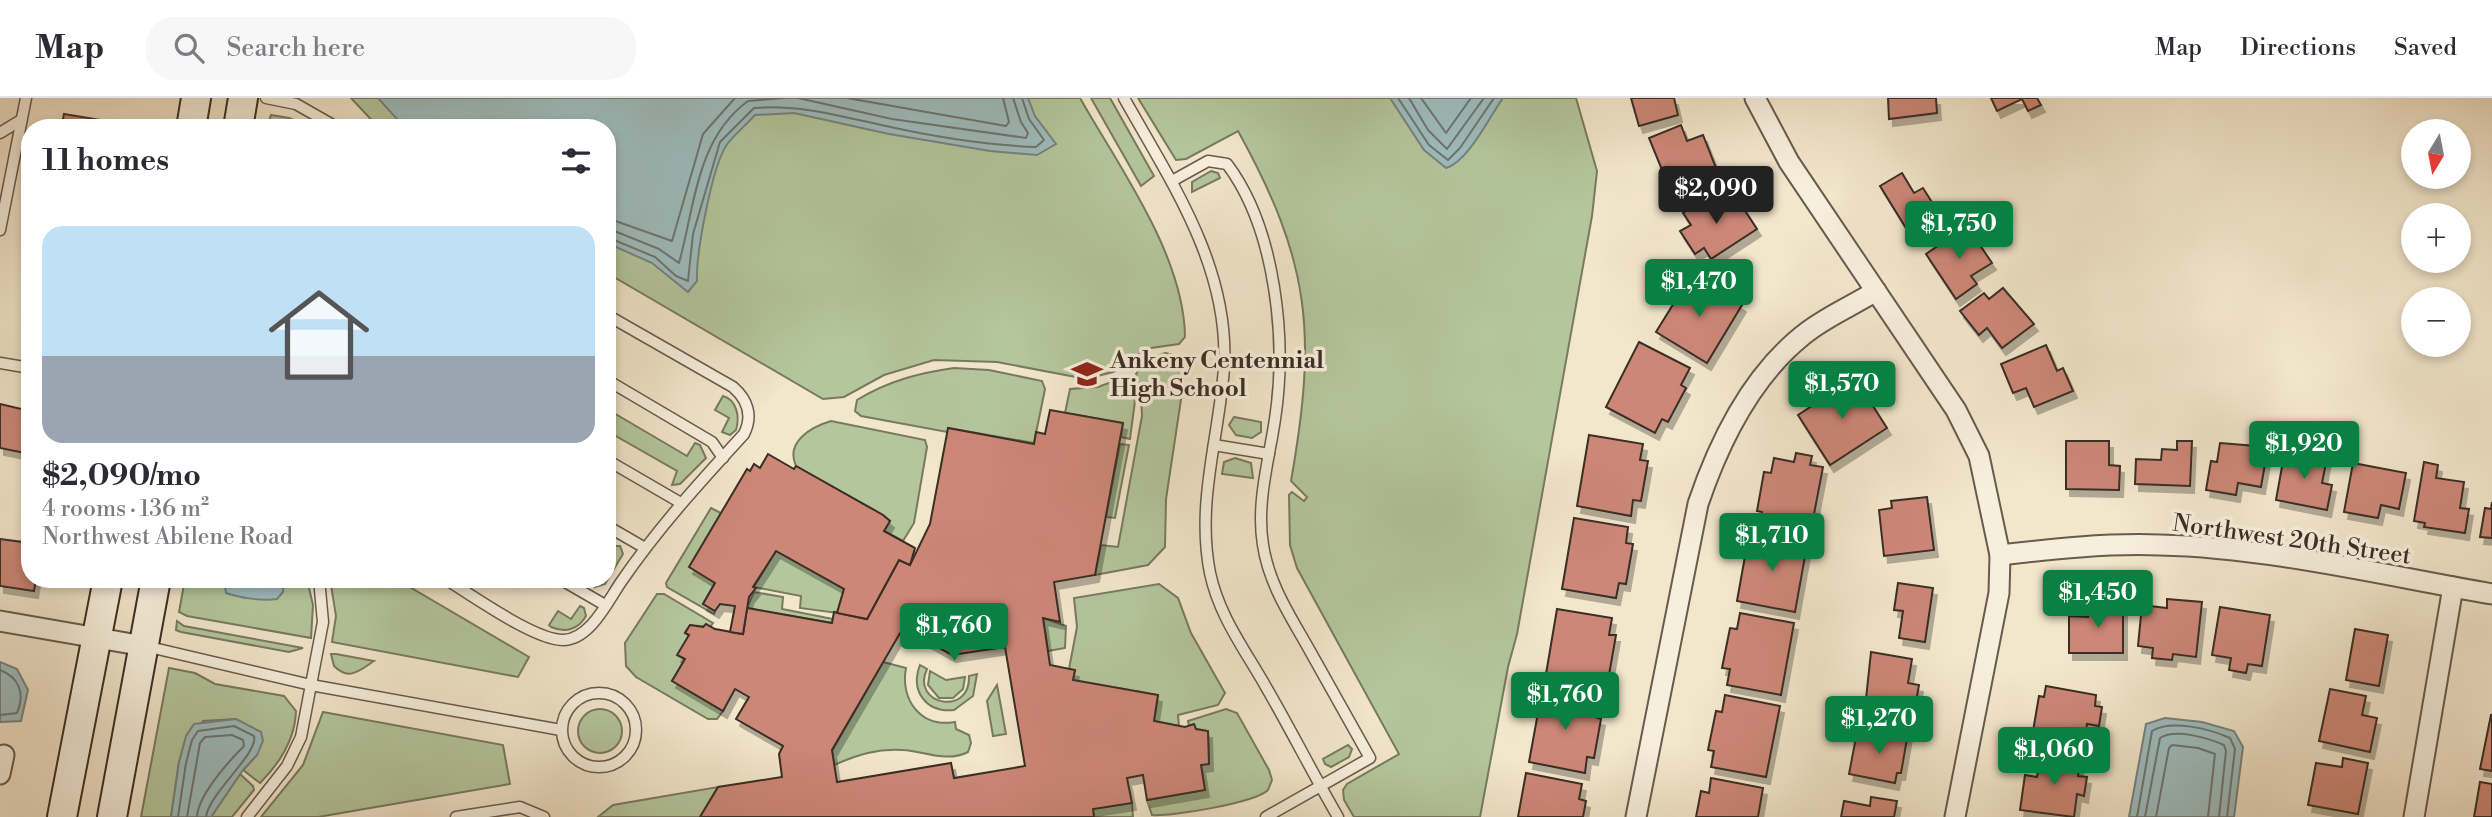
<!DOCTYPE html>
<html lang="en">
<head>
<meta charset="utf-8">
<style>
	body { margin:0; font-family:"Libre Bodoni",serif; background:#f7f7f7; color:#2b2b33; height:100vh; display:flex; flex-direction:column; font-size:26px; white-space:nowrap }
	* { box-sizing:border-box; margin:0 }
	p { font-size:23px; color:#7c7c81 }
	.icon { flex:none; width:38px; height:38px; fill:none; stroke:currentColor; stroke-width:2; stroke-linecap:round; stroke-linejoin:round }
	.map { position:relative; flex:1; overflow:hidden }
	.side { position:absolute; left:21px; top:21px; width:595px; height:469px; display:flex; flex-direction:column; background:#fff; border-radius:28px; box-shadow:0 4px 10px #0003 }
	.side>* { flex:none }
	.needle { width:46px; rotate:190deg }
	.tools { position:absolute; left:2401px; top:21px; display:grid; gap:14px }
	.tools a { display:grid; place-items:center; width:70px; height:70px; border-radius:50%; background:#fff; box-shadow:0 4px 10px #0003; font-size:35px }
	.price { position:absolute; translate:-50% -60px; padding:0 16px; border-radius:7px; background:#0b8043; color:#fff; font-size:23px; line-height:46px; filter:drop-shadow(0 2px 4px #0008) }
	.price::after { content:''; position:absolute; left:50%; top:42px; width:21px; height:16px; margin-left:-10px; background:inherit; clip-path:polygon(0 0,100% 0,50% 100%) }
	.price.current { background:#222; color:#fff }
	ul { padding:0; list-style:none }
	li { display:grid; align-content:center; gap:14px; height:371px; padding:0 21px }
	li+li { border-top:2px solid #e1e1e2 }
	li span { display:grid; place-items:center; height:217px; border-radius:21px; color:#555 }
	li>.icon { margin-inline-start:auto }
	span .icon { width:126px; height:126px; fill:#fffc; stroke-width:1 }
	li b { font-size:30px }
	h2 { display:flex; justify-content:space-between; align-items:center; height:84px; padding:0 21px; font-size:30px }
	header { display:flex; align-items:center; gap:42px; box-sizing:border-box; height:98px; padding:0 35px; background:#fff; border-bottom:2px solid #e1e1e2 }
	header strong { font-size:33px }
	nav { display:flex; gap:38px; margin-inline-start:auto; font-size:24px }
	.search { width:490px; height:63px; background:#f7f7f7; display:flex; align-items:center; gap:18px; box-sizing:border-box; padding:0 24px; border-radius:28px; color:#7c7c81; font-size:26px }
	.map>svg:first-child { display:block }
	.green { fill:#b4c69c; stroke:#777a60; stroke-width:2 }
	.water { fill:#9ebdbf; stroke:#768381; stroke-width:2 }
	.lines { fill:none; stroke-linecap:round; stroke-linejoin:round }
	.shore { stroke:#6c7572; stroke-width:2 }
	.building { fill:#cc8777; stroke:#3a2d25; stroke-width:2; fill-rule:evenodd; filter:url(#shadow) }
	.service-casing { stroke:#685b4e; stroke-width:13 }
	.minor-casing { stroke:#685b4e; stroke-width:23 }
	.secondary-casing { stroke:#3a2d25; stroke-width:32 }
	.service { stroke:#f7efdd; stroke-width:10 }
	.minor { stroke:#f7efdd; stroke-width:19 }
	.secondary { stroke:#f7efdd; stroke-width:28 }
	.labels { text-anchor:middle; stroke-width:7; stroke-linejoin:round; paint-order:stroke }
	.poi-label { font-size:24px; font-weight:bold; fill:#3a2d25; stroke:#f7efdd; text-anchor:start }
	.street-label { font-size:24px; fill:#3a2d25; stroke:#f7efdd }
</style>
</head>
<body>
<header>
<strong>Map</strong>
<div class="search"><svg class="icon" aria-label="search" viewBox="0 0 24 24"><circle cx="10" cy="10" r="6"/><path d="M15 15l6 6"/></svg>Search here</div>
<nav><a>Map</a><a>Directions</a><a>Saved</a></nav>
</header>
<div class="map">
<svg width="2492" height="719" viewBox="0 0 2492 719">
	<defs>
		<filter id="shadow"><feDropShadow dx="4" dy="7" stdDeviation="0" flood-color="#0004"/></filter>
	</defs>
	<rect width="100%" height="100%" fill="#f2e6cb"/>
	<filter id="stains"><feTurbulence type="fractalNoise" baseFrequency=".00286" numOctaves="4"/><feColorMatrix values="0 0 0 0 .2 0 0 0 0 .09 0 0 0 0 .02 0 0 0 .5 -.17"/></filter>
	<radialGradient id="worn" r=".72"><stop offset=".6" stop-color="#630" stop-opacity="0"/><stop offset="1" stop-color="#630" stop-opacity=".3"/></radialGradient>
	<g class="green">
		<path d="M351,0h729c39,69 104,157 105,239l-6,7 -35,5 -14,14 -17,9 -27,7 -89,-17 -63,-2 -50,15 -40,22 -21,2 -216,-126v-145h-228z"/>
		<polygon points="1091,0 1110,0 1154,78 1141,88"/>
		<path d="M1138,0h438l21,73 -5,45 -75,418 -9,33 -28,150h-126l-10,-17 -1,-10 4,-6 52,-30 -102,-186 -7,-23 -1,-50 3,-3 12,9 3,-4 -16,-16c26,-148 20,-218 -53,-350l-52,28 -10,1z"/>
		<polygon points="271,17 289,20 311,30 267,30"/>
		<polygon points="1211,73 1218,75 1220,80 1192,94 1192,84"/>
		<polygon points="1165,255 1183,259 1185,275 1166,401 1165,449 1148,467 1095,477 1101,447 1118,449 1142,318 1141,298 1136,276 1147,261"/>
		<path d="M954,270l35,2 53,11 3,8 -11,54 -85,-15 -2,4 -86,-16 -6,-5 2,-11c31,-19 62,-27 97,-32z"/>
		<polygon points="1117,282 1127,284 1135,303 1130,341 1121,339 1123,325 1065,315 1070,291 1098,289"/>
		<path d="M723,298c14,4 17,21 13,34l-6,5 -8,-3 7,-14 -14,-8z"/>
		<polygon points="607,311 687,358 695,345 700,347 706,360 680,386 672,387 677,373 607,333"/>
		<polygon points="1234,319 1261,324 1261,334 1252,340 1236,337 1229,327"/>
		<path d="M831,323l94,19 2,7 -13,76 -11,18 -19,-10 6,-10 -7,-6 -87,-49c-11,-24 15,-39 35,-45z"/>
		<polygon points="1120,346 1129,347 1115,420 1106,419"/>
		<polygon points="1235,360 1251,365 1253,380 1222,376 1224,364"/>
		<polygon points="711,410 721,415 715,485 703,506 715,513 714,516 667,489 666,485"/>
		<polygon points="615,448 620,448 623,456 605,486 595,489 595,481 607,481 607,458"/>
		<polygon points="776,453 844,491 837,515 800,510 801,498 754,489"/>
		<polygon points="185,481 307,481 313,507 311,540 187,518 179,514"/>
		<polygon points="330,481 396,481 529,559 518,579 332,544 336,518"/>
		<polygon points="1159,486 1178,500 1191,535 1225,595 1218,607 1178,617 1179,628 1154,623 1158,597 1073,582 1075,572 1069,571 1077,529 1074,500"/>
		<polygon points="754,494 783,499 782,511 833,521 832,525 747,510"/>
		<polygon points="657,496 664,496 713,525 710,529 690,527 685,534 689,537 685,561 672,583 723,613 717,621 708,621 636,579 626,568 625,545"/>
		<path d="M580,508l4,2 2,8c-8,14 -21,17 -35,11l-2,-2 9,-14 13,8z"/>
		<polygon points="1043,520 1066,528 1065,550 1048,553"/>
		<polygon points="177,523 184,528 303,550 289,554 181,534 176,532"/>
		<path d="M331,556h5l38,7c-15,10 -25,20 -40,5z"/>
		<path d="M883,564l23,6c-6,31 14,60 49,54l1,7 13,6 2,8 -3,9c-21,11 -44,-1 -65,-2 -25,-2 -46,5 -69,15l-2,-14z"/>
		<path d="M920,567l7,4c-17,36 44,48 42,7l8,-2 -4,22 -19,14c-28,3 -44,-19 -34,-45z"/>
		<path d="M169,570l26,5 20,11 69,12 12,15c-1,28 -16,52 -36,72l-17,-13 14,-15 -22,-36 -32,2 -24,41 -8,55h-30z"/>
		<polygon points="930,573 946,582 965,579 963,591 953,600 939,600 928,587"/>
		<polygon points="997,587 1006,636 993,638 987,603"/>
		<circle cx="600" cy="633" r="22"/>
		<path d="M1226,611l11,4 32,57 3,10 -4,10c-13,13 -99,27 -116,25l-5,-15 58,-10 -4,-25 8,-2 -1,-32 -12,-2 -2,-4 -5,1 -1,-5z"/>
		<polygon points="323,614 503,647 510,686 318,719 261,719 303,667"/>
		<polygon points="1348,647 1352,651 1349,659 1331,669 1325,666 1323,661"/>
		<polygon points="240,676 253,688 254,692 232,719 211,719"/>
		<polygon points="718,689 700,719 598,719 613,707"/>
		<polygon points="1132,705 1133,719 1094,719 1093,711"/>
	</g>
	<g class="water">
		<path d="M378,0h650l7,18 21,28 -19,11 -47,-4 -101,-17 -95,-21 -39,2c-8,9 -19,18 -27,28 -16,21 -32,111 -31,138l-9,11 -36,-29 -45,-20v-115h-202z"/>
		<path d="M1390,0h113c-13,18 -35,64 -57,70l-22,-18z"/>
		<path d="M224,481h60l-1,13 -6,7c-15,2 -37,-1 -51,-6z"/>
		<polygon points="0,564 17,571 28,592 21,623 0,624"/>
		<polygon points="2165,620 2202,624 2234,633 2243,649 2234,719 2129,719 2146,626"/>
		<polygon points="236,621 261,634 263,643 257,657 243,672 211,719 171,719 179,664 186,638 194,626"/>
	</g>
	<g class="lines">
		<g class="shore">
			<polyline points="798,0 892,21 1026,40 1028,35 1021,24 1013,0"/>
			<polyline points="847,0 1006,28 1009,24 1003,0"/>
			<polyline points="1398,0 1429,47 1448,62 1460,50 1494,0"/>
			<polyline points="1409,0 1428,32 1447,51 1484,0"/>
			<polyline points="1421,0 1446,35 1471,0"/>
			<polyline points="607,120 672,143 703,36 735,0"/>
			<path d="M607,130l52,21 20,14c16,-57 17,-124 69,-162l36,-3"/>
			<path d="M607,139l48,20 21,19 12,5 5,-47 27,-92 34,-34c46,-4 88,9 132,18 49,11 100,19 150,21l8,-7 -15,-21 -7,-21"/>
			<path d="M0,572c20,8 25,24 17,43l-17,2"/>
			<path d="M178,719l8,-54 6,-23 6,-9 36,-5 20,10c5,17 -45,57 -48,81"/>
			<path d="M187,719l13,-74 5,-6 27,-2 11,5 1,6c-15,15 -46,49 -47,71"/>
			<path d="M2137,719l15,-86c19,-12 58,-2 78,7l5,11 -8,68"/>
			<path d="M2145,719l15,-79c15,-10 48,0 64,7l2,6 -7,66"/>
			<polyline points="2156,719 2169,650 2172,647 2198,650 2215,656 2208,719"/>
		</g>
	</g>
	<g class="building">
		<polygon points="1631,0 1674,0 1678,17 1639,28"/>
		<polygon points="1888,0 1936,0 1937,15 1889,21"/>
		<polygon points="1991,0 2037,0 2041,7 2028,13 2022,1 1997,13"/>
		<polygon points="64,16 125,26 125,30 61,30"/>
		<polygon points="1681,27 1687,43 1703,37 1716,70 1669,89 1649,40"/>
		<polygon points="1902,75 1914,95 1923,90 1940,117 1909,135 1880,88"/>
		<polygon points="1713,95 1724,111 1738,102 1757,131 1711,161 1704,150 1695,156 1680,133 1691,127 1683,115"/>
		<polygon points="1967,128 1992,165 1971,178 1977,186 1956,201 1926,156"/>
		<polygon points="1692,176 1742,207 1707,265 1656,234"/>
		<polygon points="2003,190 2034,226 2002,250 1987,230 1979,237 1960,213 1984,195 1989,201"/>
		<polygon points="30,201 30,235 24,234"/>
		<polygon points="1639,244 1690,270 1681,287 1686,290 1668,324 1662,321 1655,335 1606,309"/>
		<polygon points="2046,247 2057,273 2063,270 2073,293 2034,309 2026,290 2013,295 2001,266"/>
		<polygon points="1855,280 1887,330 1830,367 1798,317"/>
		<polygon points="0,306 30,313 30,356 0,350"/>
		<path d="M1050,312l73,13 -28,152 -41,7 6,40 -17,-4 7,47 25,5 -2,10 85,15 -4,26 31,6 9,-3 2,5 12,2 1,33 -8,1 4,25 -58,10 -4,-25 -16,3 5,25 -39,6 1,8h-394l18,-30 64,-10 -3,-23 4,-8 -47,-27 13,-22 -14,-8 -12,22 -51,-30 13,-22 -8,-4 12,-20 -4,-2 5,-8 13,2 3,-3 9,5 28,5 4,-26 85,15 2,-11 33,7 32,-59 11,5 20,-41 18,-96 86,16 2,-12 9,2zM903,530l49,27 53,-8 20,119 -71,12 -3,-15 -114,19 -5,-32z"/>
		<polygon points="1589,337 1643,346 1640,362 1648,363 1641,403 1633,402 1631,418 1577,408"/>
		<polygon points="2066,343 2109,343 2109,367 2120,368 2119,392 2066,391"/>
		<polygon points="2177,343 2192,343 2190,388 2135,386 2136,361 2161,362 2162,351 2177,352"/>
		<polygon points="2220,345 2268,349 2261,389 2238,385 2236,397 2206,392 2211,363 2217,364"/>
		<polygon points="2285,352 2327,360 2322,385 2332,387 2327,412 2276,402"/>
		<polygon points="1796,355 1812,358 1810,367 1823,369 1810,437 1759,427 1762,414 1757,413 1764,374 1771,375 1774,360 1794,364"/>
		<polygon points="768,356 794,371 796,368 883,417 890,423 884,433 915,450 910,467 899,462 867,521 837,515 844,491 776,453 753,489 756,490 749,499 743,536 730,534 735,508 720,506 715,513 703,506 715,485 689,469 747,371 750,373 754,366 760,370"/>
		<polygon points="2424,364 2438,367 2436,380 2464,384 2460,410 2469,411 2465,435 2424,429 2425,425 2414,423"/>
		<polygon points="2353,365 2406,375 2399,411 2381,407 2378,420 2344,414"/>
		<polygon points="1927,399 1934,452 1884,458 1879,412 1892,410 1891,403"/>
		<polygon points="2492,404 2492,440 2480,439 2485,410 2491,411"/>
		<polygon points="1574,420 1628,429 1626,445 1633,446 1626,486 1619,485 1616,500 1562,491"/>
		<polygon points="1749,436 1807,447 1795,514 1737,503"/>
		<polygon points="0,441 30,445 30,481 36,481 34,493 0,488"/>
		<polygon points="1898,485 1933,490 1925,544 1899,540 1903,513 1894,512"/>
		<polygon points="2167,501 2202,504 2196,559 2173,556 2172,562 2152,560 2153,550 2138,548 2142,507 2167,510"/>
		<polygon points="2088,504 2123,504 2123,555 2069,555 2069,518 2088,519"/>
		<polygon points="2220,509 2270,517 2262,568 2248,566 2246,575 2229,572 2231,560 2212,557"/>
		<polygon points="1557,511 1612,520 1609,537 1616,537 1609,577 1602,576 1599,592 1545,582"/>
		<polygon points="1740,515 1794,525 1781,597 1727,587 1730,571 1722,570 1730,530 1737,531"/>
		<polygon points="2355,531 2388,537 2379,588 2346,582"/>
		<polygon points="1871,554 1912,561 1908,585 1919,587 1913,621 1884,615 1886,605 1866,601"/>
		<polygon points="2046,588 2096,597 2095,608 2102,609 2099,628 2087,626 2085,640 2071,638 2070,646 2032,639 2039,598 2044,599"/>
		<polygon points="2330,591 2366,598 2362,617 2377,620 2370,654 2319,643"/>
		<polygon points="1542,593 1598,603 1595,619 1601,621 1594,660 1587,659 1585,675 1529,664"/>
		<polygon points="1725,597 1780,608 1766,679 1711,669 1714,653 1708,652 1716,613 1722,614"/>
		<polygon points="2491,617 2492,617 2492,673 2480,671"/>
		<polygon points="1884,631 1908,635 1901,675 1897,675 1895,685 1849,676 1857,634 1883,639"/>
		<polygon points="2041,656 2080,662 2078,678 2087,679 2084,698 2077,696 2074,719 2020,712 2025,677 2037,679"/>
		<polygon points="2343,660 2368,665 2358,716 2308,707 2316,665 2342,669"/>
		<polygon points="1526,675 1582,686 1579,701 1586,703 1583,719 1518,719"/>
		<polygon points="1711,680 1763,690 1758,719 1696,719 1701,693 1709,695"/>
		<polygon points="2480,684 2492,686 2492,719 2474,719"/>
		<polygon points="1871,699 1897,703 1894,719 1841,719 1844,703 1870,708"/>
	</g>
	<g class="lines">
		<g class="service-casing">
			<g id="service">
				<polyline points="266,0 296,6 338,30"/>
				<path d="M1124,0c47,84 106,169 100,270 -5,69 -28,135 -14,205 9,43 35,77 56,114 25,43 47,87 72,130"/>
				<polyline points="0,35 21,22"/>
				<path d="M1172,83l36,-20 19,3c49,65 60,177 48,255 -6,41 -19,84 -12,126 6,40 28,72 47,106 20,36 40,71 60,107l-104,59"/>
				<polyline points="0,132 26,0"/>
				<polyline points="0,265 30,270"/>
				<polyline points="607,282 712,344 723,360"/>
				<polyline points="1214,347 1269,356"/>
				<polyline points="607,362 681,405"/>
				<polyline points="607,428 645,450"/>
				<path d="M445,481c27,16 89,61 118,61 27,0 45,-39 58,-58 37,-54 79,-100 123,-148 9,-18 4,-34 -11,-47l-126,-72"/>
				<polyline points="560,481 605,507"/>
				<polyline points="145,548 311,587 561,632"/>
				<circle cx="599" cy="632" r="37"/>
				<polyline points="247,719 287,668 301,639 323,524 319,481"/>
				<polyline points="456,719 520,709 544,719"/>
			</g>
		</g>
		<g class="minor-casing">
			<g id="minor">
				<polyline points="1755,0 1789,64 1956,312 1979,358 2000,457 1999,495 1955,719"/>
				<path d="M2000,457c53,-6 107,-12 160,-10 106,2 227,31 332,49"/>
				<polyline points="0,523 144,548"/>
				<polyline points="0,676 4,657"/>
				<path d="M1636,719l62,-313c21,-62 52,-126 104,-168 21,-18 50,-30 74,-45"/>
				<polyline points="2414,719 2453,489"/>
			</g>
		</g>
		<g class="secondary-casing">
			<g id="secondary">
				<polyline points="191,30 196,0"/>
				<polyline points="238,30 243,0"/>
				<polyline points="62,719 108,481"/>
				<polyline points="112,719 156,481"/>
			</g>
		</g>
		<use href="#service" class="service"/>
		<use href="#minor" class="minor"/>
		<use href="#secondary" class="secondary"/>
	</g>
	<defs>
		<g id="school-bare" transform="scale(2.415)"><path d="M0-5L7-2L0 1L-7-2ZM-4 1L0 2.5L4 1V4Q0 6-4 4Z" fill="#8f2418" stroke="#f7efdd" stroke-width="2.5" paint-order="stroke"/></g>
	</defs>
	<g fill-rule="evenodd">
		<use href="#school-bare" x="1087" y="276"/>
	</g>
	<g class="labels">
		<g class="poi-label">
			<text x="1110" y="270">Ankeny Centennial<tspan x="1110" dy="28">High School</tspan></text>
		</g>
		<g class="street-label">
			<text transform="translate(2292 441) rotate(8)" y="8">Northwest 20th Street</text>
		</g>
	</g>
	<rect width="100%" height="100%" filter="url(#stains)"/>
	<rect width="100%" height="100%" fill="url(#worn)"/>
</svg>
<div class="tools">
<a><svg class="needle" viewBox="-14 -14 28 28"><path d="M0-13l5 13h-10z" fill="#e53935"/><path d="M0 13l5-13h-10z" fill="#7c7c81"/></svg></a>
<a>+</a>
<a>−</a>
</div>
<b class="price current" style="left:1716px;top:128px">$2,090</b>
<b class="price" style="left:1959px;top:163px">$1,750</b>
<b class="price" style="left:1699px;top:221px">$1,470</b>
<b class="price" style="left:1842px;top:323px">$1,570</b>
<b class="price" style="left:2304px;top:383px">$1,920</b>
<b class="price" style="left:1772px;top:475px">$1,710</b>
<b class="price" style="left:2098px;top:532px">$1,450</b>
<b class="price" style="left:954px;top:565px">$1,760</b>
<b class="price" style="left:1565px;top:634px">$1,760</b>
<b class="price" style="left:1879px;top:658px">$1,270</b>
<b class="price" style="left:2054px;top:689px">$1,060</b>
<section class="side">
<h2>11 homes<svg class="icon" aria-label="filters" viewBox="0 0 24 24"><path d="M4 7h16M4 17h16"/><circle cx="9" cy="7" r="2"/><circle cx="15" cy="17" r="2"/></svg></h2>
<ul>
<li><span style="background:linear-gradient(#bfe0f5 60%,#9aa5b1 0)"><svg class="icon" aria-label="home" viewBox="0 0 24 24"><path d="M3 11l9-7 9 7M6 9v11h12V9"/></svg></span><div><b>$2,090/mo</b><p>4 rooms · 136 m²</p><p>Northwest Abilene Road</p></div></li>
</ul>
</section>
</div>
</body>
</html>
